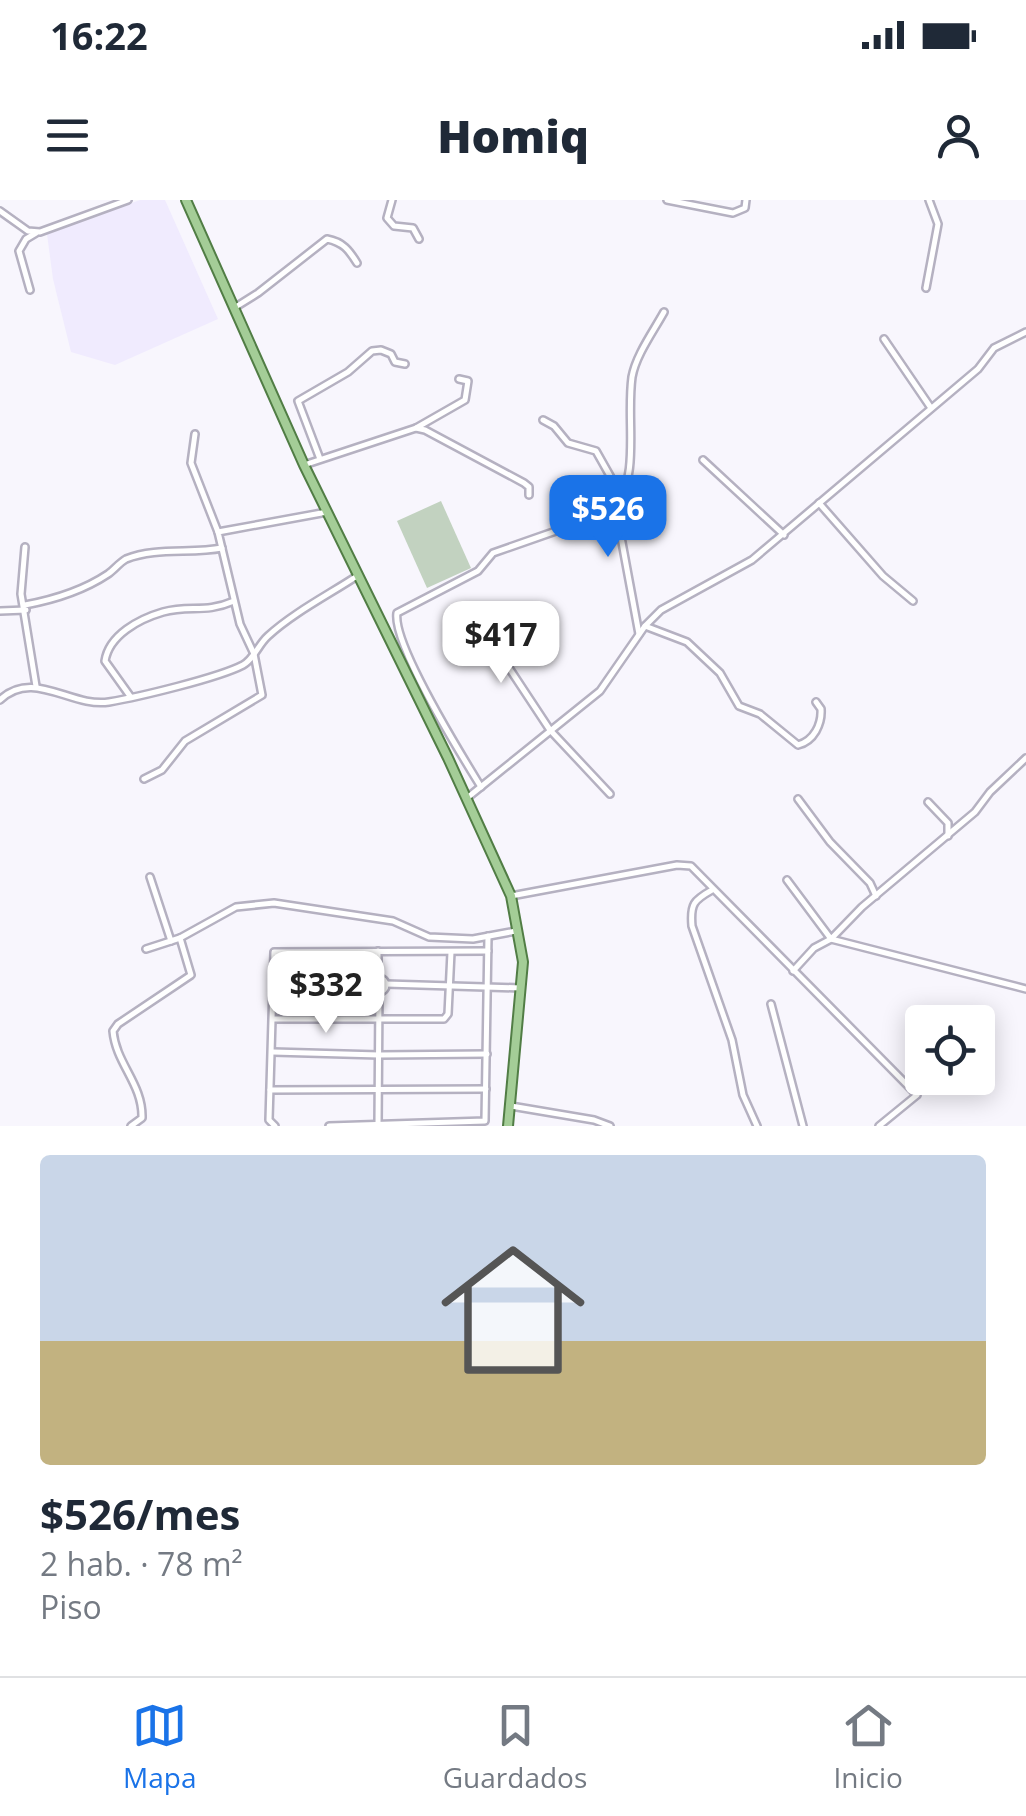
<!DOCTYPE html>
<html lang="es">
<head>
<meta charset="utf-8">
<style>
	body { margin:0; font-family:"Open Sans",sans-serif; background:#f6f6f7; color:#1f2937; height:100vh; display:flex; flex-direction:column; font-size:38px; white-space:nowrap }
	* { box-sizing:border-box; margin:0 }
	p { font-size:32px; color:#747a83 }
	.icon { flex:none; width:55px; height:55px; fill:none; stroke:currentColor; stroke-width:2; stroke-linecap:round; stroke-linejoin:round }
	.map { position:relative; height:926px; overflow:hidden }
	.drawer { display:flex; flex-direction:column; background:#fff; flex:1 }
	.drawer>* { flex:none }
	.tools { position:absolute; left:905px; top:805px; display:grid; gap:20px }
	.tools a { display:grid; place-items:center; width:90px; height:90px; border-radius:10px; background:#fff; box-shadow:0 5px 25px #0003; font-size:50px }
	.price { position:absolute; translate:-50% -85px; padding:0 22px; border-radius:20px; background:#fff; color:#222; font-size:32px; line-height:65px; filter:drop-shadow(0 2px 5px #0008) }
	.price::after { content:''; position:absolute; left:50%; top:60px; width:30px; height:22px; margin-left:-15px; background:inherit; clip-path:polygon(0 0,100% 0,50% 100%) }
	.price.on { background:#1a73e8; color:#fff }
	ul { padding:0; list-style:none }
	li { display:grid; align-content:center; gap:20px; height:530px; padding:0 40px }
	li+li { border-top:2px solid #e0e1e3 }
	li span { display:grid; place-items:center; height:310px; border-radius:10px; color:#555 }
	li>.icon { margin-inline-start:auto }
	span .icon { width:180px; height:180px; fill:#fffc; stroke-width:1 }
	li b { font-size:42px }
	.status { display:flex; justify-content:space-between; align-items:center; height:70px; padding:0 50px; background:#fff; direction:ltr }
	.status svg { height:28px; fill:currentColor }
	header { display:flex; justify-content:space-between; align-items:center; height:130px; padding:0 40px; background:#fff; font-size:45px; font-weight:800 }
	.dock { display:flex; justify-content:space-around; align-items:center; height:140px; border-top:2px solid #e0e1e3; background:#fff; font-size:28px; color:#747a83 }
	.dock a { display:grid; justify-items:center; gap:5px }
	.dock .on { color:#1a73e8 }
	.map>svg:first-child { display:block }
	.built { fill:#f0ebfe }
	.green { fill:#c2d2c0 }
	.lines { fill:none; stroke-linecap:round; stroke-linejoin:round }
	.minor-casing { stroke:#b5b1c1; stroke-width:10 }
	.major-casing { stroke:#517d45; stroke-width:12 }
	.minor { stroke:#fff; stroke-width:5 }
	.major { stroke:#a4cd97; stroke-width:8 }
</style>
</head>
<body>
<div class="status"><b>16:22</b><svg viewBox="0 0 49 12"><path d="M0 12V9h3v3zM5 12V6h3v6zM10 12V3h3v9zM15 12V0h3v12zM26 1h20v11H26zM47 4h2v5h-2z"/></svg></div>
<header><svg class="icon" aria-label="menu" viewBox="0 0 24 24"><path d="M4 6h16M4 12h16M4 18h16"/></svg>Homiq<svg class="icon" aria-label="person" viewBox="0 0 24 24"><circle cx="12" cy="8" r="4"/><path d="M4 21q1-7 8-7t8 7"/></svg></header>
<div class="map">
<svg width="1026" height="926" viewBox="0 0 1026 926">
	<rect width="100%" height="100%" fill="#f8f6fd"/>
	<polygon class="built" points="140,0 165,0 218,119 115,165 71,152 53,79 47,34"/>
	<polygon class="green" points="441,301 471,368 427,388 397,321"/>
	<g class="lines">
		<g class="minor-casing">
			<g id="minor">
				<polyline points="392,0 387,18 394,26 413,28 419,39"/>
				<polyline points="667,0 733,13 745,8 746,0"/>
				<polyline points="0,11 28,31 40,32 128,0"/>
				<polyline points="926,88 938,24 929,0"/>
				<polyline points="30,90 19,51 26,39 36,33"/>
				<path d="M234,108l24,-15 69,-54c16,3 22,11 30,24"/>
				<polyline points="884,139 931,208"/>
				<polyline points="543,220 554,226 568,243 596,251 618,290 625,295"/>
				<polyline points="416,228 425,230 524,283 529,287 529,295"/>
				<polyline points="195,234 191,263 218,332"/>
				<polyline points="320,259 298,201 348,172 372,151 381,150 391,154 395,162 405,164"/>
				<polyline points="703,260 784,335"/>
				<polyline points="304,265 416,228 465,200 468,181 459,179"/>
				<polyline points="819,303 883,376 913,401"/>
				<polyline points="25,347 21,394 36,486"/>
				<path d="M25,405c27,-5 59,-15 83,-31 6,-4 11,-11 18,-15 30,-12 65,-5 96,-11"/>
				<polyline points="0,411 26,410"/>
				<polyline points="480,424 550,530 610,594"/>
				<path d="M645,426l42,16 33,31 19,33 21,8 38,31c16,-4 24,-21 23,-36l-5,-7"/>
				<path d="M639,434l-23,-124c24,-40 10,-88 16,-133 4,-22 21,-45 32,-65"/>
				<path d="M130,496l-25,-35c4,-26 34,-42 58,-49 27,-8 41,2 71,-11"/>
				<path d="M0,500c33,-32 71,8 109,2 29,-5 109,-24 134,-37 11,-6 15,-20 25,-29 25,-23 60,-41 89,-60"/>
				<polyline points="144,579 162,570 185,541 262,495 254,454 240,424 218,332 327,312"/>
				<path d="M481,587c-19,-31 -89,-143 -84,-174l81,-42 15,-18 123,-43"/>
				<polyline points="467,598 600,491 645,426 661,410 752,360 978,169 994,148 1026,132"/>
				<polyline points="798,599 830,642 870,683 876,696"/>
				<polyline points="928,602 948,623 948,636"/>
				<polyline points="150,677 171,741"/>
				<polyline points="787,680 831,739 862,707 975,612 990,592 1026,558"/>
				<path d="M712,690c-18,10 -22,14 -20,36l40,114 11,55 14,31"/>
				<polyline points="511,696 677,665 691,666 917,895 879,926"/>
				<polyline points="146,749 180,738 236,707 274,703 393,721 429,737 473,739 516,731"/>
				<polyline points="793,771 814,748 831,739 1026,789"/>
				<circle cx="379" cy="785" r="7"/>
				<polyline points="378,778 378,751"/>
				<polyline points="274,784 371,784"/>
				<polyline points="386,784 521,788"/>
				<polyline points="771,804 803,926"/>
				<polyline points="273,819 444,819 448,814 451,752"/>
				<polyline points="273,852 379,855 487,854"/>
				<polyline points="270,890 486,889"/>
				<polyline points="511,906 594,920 610,926"/>
				<polyline points="378,925 379,793"/>
				<path d="M131,926l11,-8c1,-34 -26,-54 -29,-87l5,-7 73,-49 -11,-37"/>
				<polyline points="275,926 269,920 274,752 488,751"/>
				<polyline points="329,926 485,921 488,736"/>
			</g>
		</g>
		<g class="major-casing">
			<polyline id="major" points="186,0 304,265 448,558 511,696 523,762 508,926"/>
		</g>
		<use href="#minor" class="minor"/>
		<use href="#major" class="major"/>
	</g>
</svg>
<div class="tools">
<a><svg class="icon" aria-label="locate" viewBox="0 0 24 24"><circle cx="12" cy="12" r="6"/><path d="M12 2v4M12 18v4M2 12h4M18 12h4"/></svg></a>
</div>
<b class="price on" style="left:608px;top:360px">$526</b>
<b class="price" style="left:501px;top:486px">$417</b>
<b class="price" style="left:326px;top:836px">$332</b>
</div>
<section class="drawer">
<ul>
<li><span style="background:linear-gradient(#c9d6e8 60%,#c2b280 0)"><svg class="icon" aria-label="home" viewBox="0 0 24 24"><path d="M3 11l9-7 9 7M6 9v11h12V9"/></svg></span><div><b>$526/mes</b><p>2 hab. · 78 m²</p><p>Piso</p></div></li>
</ul>
</section>
<nav class="dock">
<a class="on"><svg class="icon" aria-label="map" viewBox="0 0 24 24"><path d="M3 6l6-2 6 2 6-2v14l-6 2-6-2-6 2zM9 4v14M15 6v14"/></svg>Mapa</a>
<a><svg class="icon" aria-label="saved" viewBox="0 0 24 24"><path d="M7 4h10v16l-5-4-5 4z"/></svg>Guardados</a>
<a><svg class="icon" aria-label="home" viewBox="0 0 24 24"><path d="M3 11l9-7 9 7M6 9v11h12V9"/></svg>Inicio</a>
</nav>
</body>
</html>
